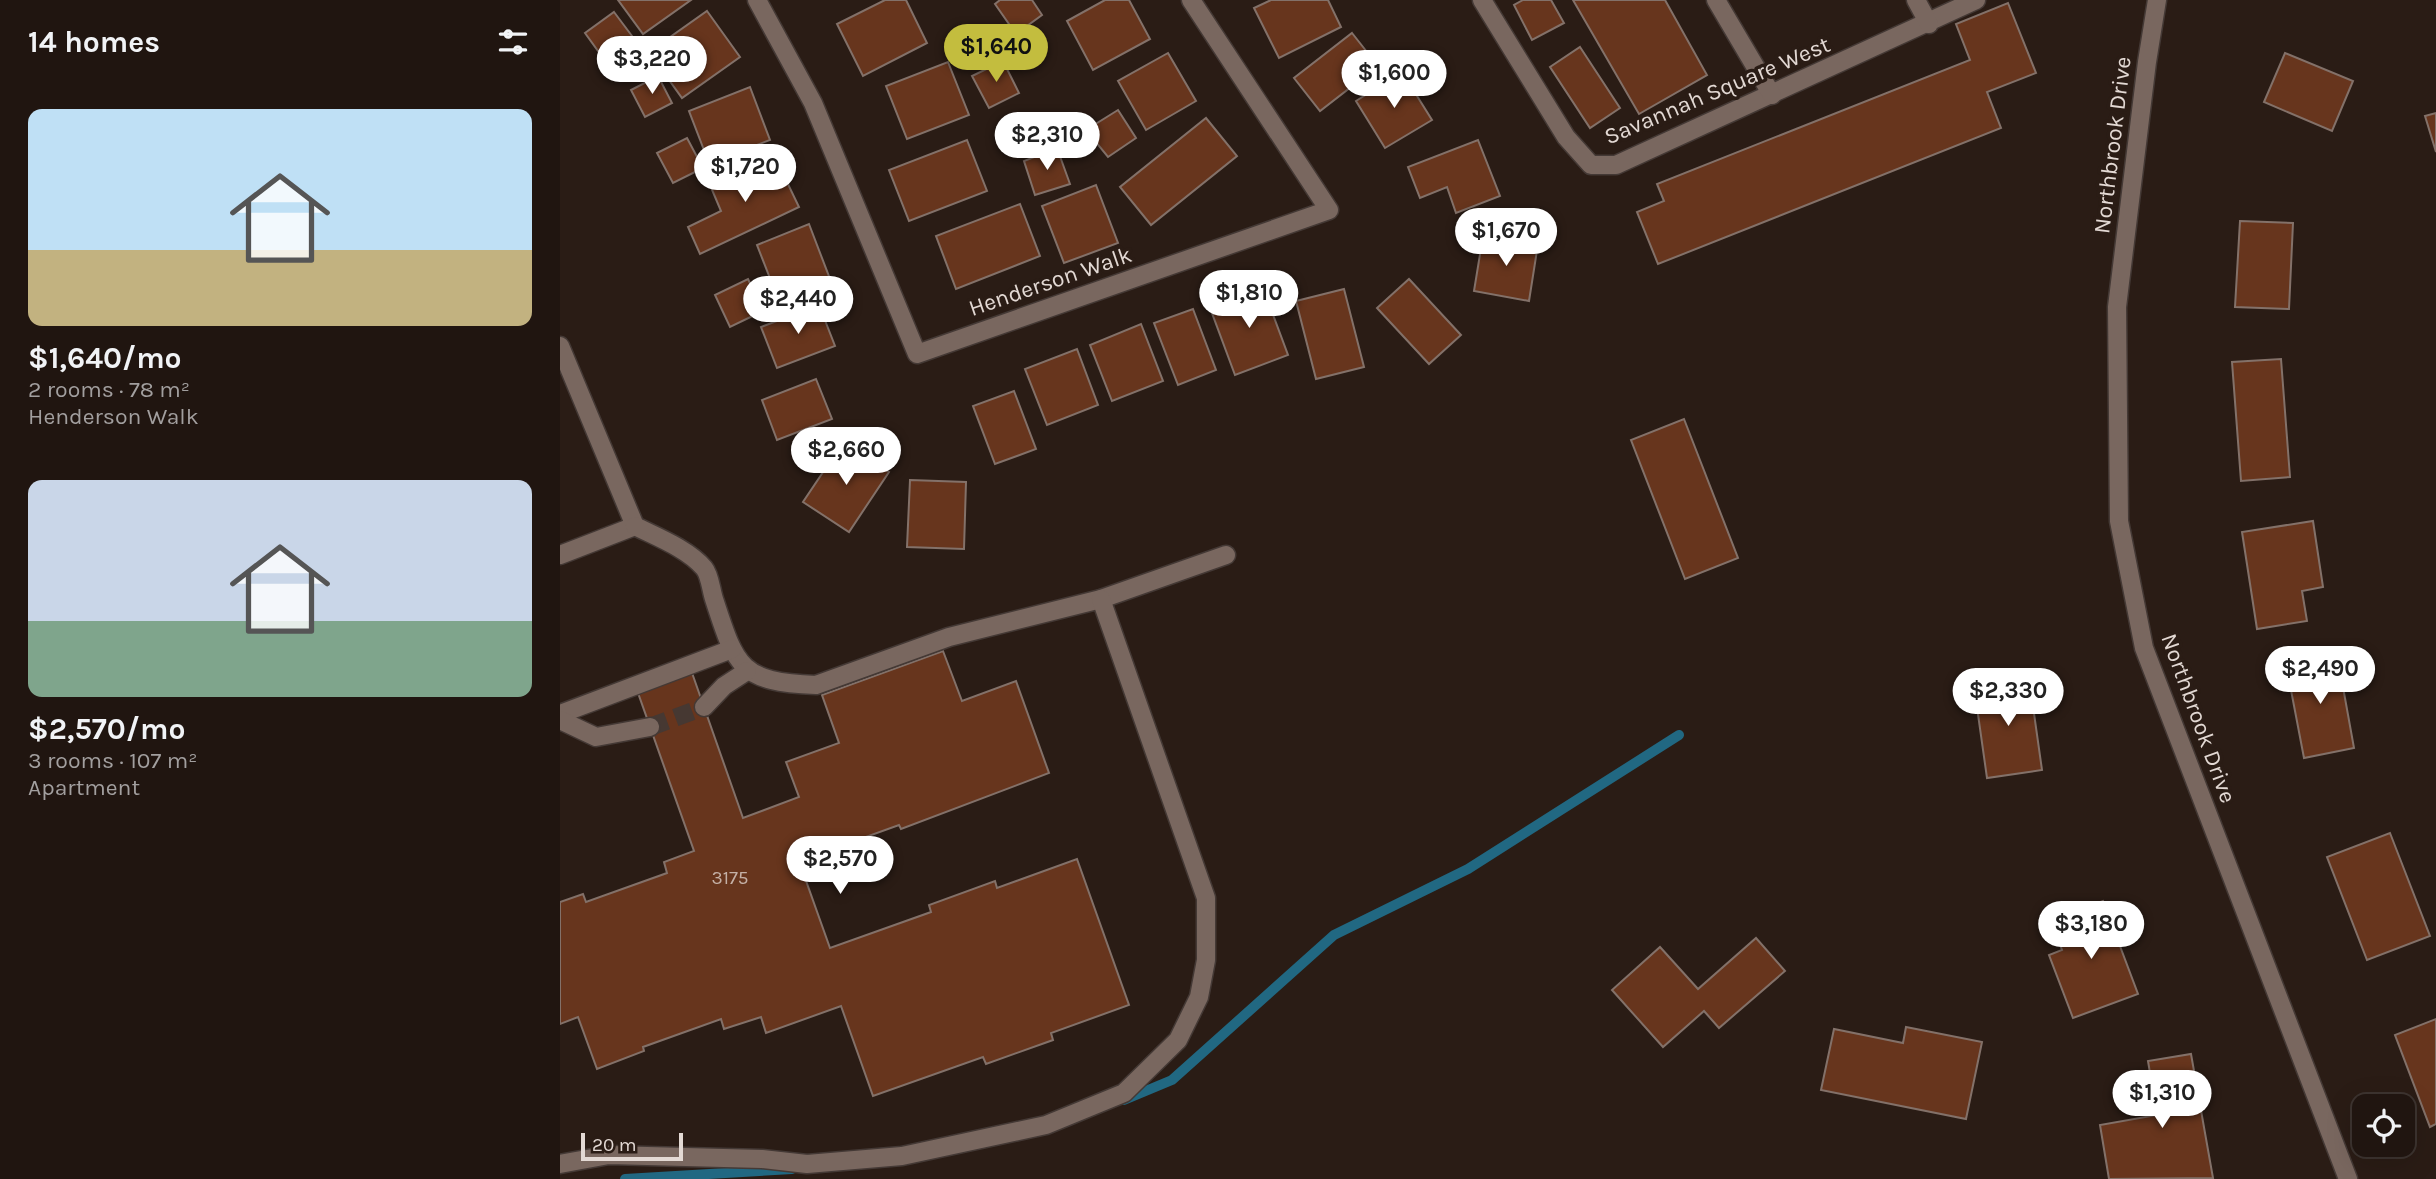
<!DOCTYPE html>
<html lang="en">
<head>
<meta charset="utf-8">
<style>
	body { margin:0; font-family:Karla,sans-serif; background:#2d221e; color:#f1f3f6; height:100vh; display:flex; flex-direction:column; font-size:26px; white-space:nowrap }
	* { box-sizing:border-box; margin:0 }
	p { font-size:23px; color:#a29f9f }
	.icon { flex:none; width:38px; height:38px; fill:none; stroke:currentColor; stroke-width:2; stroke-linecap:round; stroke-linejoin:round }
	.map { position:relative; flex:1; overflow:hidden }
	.details { display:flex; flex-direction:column; background:#201510; width:560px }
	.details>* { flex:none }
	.fabs { position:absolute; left:1792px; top:1094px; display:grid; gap:14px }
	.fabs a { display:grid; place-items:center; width:63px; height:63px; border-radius:14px; background:#201510; box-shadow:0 7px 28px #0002,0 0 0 2px #3d3430; font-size:35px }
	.scale { position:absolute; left:21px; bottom:18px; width:102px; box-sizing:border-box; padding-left:7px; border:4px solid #e3d9d4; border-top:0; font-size:19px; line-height:24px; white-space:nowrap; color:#e3d9d4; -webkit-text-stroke:5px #2a1c15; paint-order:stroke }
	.price { position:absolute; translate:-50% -60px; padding:0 16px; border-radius:24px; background:#fff; color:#222; font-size:23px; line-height:46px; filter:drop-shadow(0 2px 4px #0008) }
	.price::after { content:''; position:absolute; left:50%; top:42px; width:21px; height:16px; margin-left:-10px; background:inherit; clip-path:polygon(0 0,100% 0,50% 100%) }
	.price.current { background:#c3bd3e; color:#111 }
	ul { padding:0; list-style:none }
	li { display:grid; align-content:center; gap:14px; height:371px; padding:0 28px }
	li span { display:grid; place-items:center; height:217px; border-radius:14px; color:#555 }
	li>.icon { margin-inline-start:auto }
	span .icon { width:126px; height:126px; fill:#fffc; stroke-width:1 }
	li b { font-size:30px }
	h2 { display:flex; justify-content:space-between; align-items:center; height:84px; padding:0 28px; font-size:30px }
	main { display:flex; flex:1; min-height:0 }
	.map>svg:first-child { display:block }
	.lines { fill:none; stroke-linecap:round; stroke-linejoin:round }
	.stream { stroke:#216882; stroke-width:10 }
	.building { fill:#67351d; stroke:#837169; stroke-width:2 }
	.minor-tunnel { stroke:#463832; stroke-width:18; stroke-dasharray:18 9; stroke-linecap:butt }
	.minor-casing { stroke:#443935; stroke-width:21 }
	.minor { stroke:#79675f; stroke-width:18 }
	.labels { text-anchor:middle; stroke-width:7; stroke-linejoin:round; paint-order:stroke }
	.number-label { font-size:19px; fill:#c4b0a6 }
	.street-label { font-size:23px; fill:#e3d9d4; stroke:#2a1c15 }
</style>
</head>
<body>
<main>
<section class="details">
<h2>14 homes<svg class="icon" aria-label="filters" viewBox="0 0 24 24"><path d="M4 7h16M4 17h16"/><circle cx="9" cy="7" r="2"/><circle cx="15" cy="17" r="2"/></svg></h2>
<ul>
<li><span style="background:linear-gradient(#bfe0f5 65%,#c2b280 0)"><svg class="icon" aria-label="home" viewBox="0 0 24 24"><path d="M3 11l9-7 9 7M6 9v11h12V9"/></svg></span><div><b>$1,640/mo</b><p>2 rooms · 78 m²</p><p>Henderson Walk</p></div></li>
<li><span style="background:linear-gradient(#c9d6e8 65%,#7fa58c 0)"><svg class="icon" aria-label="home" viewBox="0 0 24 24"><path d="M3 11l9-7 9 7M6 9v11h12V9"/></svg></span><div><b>$2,570/mo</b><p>3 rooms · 107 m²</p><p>Apartment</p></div></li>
</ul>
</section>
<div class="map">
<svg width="1876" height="1179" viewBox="0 0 1876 1179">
	<rect width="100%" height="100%" fill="#2a1c15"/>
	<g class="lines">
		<g class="stream">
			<polyline points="564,1100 612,1080 774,935 908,869 1119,735"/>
			<polyline points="65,1179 232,1169"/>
		</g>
	</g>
	<g class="building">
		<polygon points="58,0 131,0 83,34"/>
		<polygon points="325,0 346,0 367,43 303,76 277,24"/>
		<polygon points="440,0 472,0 482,15 456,34 435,4"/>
		<polygon points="545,0 569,0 590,39 533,70 507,21"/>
		<polygon points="711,0 768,0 781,27 719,58 694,8"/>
		<polygon points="963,0 991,0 1004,23 972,40 954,5"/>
		<polygon points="1013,0 1105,0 1147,75 1079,114"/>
		<polygon points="1448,3 1476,73 1427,92 1441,128 1098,264 1077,212 1104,201 1097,184 1410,60 1396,24"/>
		<polygon points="147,11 180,57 122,98 89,52"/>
		<polygon points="54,12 75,40 46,62 25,33"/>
		<polygon points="792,33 818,66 760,111 734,78"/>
		<polygon points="1020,47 1060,108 1030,128 990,67"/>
		<polygon points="608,53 636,101 586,130 558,81"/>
		<polygon points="1725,53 1793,81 1772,131 1704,102"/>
		<polygon points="443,61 459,93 429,108 412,76"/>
		<polygon points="388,62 409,115 347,139 326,86"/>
		<polygon points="842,72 872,120 825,148 796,101"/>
		<polygon points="98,76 112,103 85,117 71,90"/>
		<polygon points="190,87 210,140 149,163 129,111"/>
		<polygon points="558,110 576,138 548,157 526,130"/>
		<polygon points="1876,113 1876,152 1865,116"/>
		<polygon points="646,118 677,156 591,225 560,187"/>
		<polygon points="127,138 143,168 113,183 97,153"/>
		<polygon points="407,140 427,191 349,221 329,170"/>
		<polygon points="918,140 940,196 896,213 887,187 860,198 848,167"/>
		<polygon points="497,148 510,184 475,195 464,161"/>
		<polygon points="214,155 239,207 140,254 128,227 161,211 150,185"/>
		<polygon points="536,185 558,243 504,263 482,206"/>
		<polygon points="460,204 480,256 396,289 376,236"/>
		<polygon points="1680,221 1733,223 1729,309 1675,307"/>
		<polygon points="249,224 270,279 218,299 197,245"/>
		<polygon points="923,236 978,244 969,301 914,291"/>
		<polygon points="188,279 203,311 170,327 155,295"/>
		<polygon points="849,279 901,335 869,364 817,308"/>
		<polygon points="702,285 728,355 675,375 649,305"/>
		<polygon points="784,289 804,367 756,379 736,301"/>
		<polygon points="259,305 275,346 217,368 201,327"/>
		<polygon points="633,309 656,370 618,385 594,323"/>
		<polygon points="581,324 603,381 552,401 530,345"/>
		<polygon points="517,349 538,405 487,425 465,369"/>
		<polygon points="1721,359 1730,477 1681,481 1672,362"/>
		<polygon points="256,379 272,419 217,440 202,400"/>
		<polygon points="454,391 476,449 435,464 413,406"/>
		<polygon points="1124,419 1178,558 1125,579 1071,440"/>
		<polygon points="284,441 329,472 289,532 243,502"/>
		<polygon points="350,480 406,482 404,549 347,547"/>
		<polygon points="1753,521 1763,587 1742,591 1747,621 1697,629 1682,532"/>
		<polygon points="383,651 402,701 456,681 489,773 341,829 339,825 239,861 270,948 371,912 369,905 435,881 437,888 517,859 569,1005 491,1033 493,1040 426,1064 423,1057 313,1096 281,1006 206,1033 201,1017 164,1029 161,1019 83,1047 84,1051 37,1069 18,1017 0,1024 0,902 23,894 26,902 107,873 104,862 134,851 77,690 131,670 183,818 239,797 226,762 279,743 262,695"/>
		<polygon points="1777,654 1794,748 1744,758 1726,664"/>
		<polygon points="1469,678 1482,770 1427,778 1414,686"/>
		<polygon points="1830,833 1870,936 1807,960 1767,857"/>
		<polygon points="1543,901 1578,994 1513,1018 1489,955 1502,950 1491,920"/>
		<polygon points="1196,938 1225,971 1159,1028 1144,1011 1103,1047 1052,990 1100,947 1138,989"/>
		<polygon points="1876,1019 1876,1124 1870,1127 1835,1035"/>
		<polygon points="1346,1027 1422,1042 1406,1119 1261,1090 1274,1029 1343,1043"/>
		<polygon points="1631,1054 1653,1178 1549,1179 1540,1125 1597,1115 1588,1061"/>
	</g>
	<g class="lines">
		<polyline class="minor-tunnel" points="90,727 144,707"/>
		<g class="minor-casing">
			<g id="minor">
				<polyline points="197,0 253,103 357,354 769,210 631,0"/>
				<polyline points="922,0 1006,137 1031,165 1056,165 1416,0"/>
				<polyline points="1156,0 1212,95"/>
				<polyline points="1356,0 1369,24"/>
				<polyline points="1597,0 1587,62 1557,307 1559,521 1584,648 1788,1179"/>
				<polyline points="0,346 75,526 0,555"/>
				<path d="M75,526c22,11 53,23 69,42 6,7 7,22 10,31 22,68 26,83 102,86l133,-48 152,-38 125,-44"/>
				<polyline points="144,707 164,686 187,671"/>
				<polyline points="0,714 172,649"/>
				<polyline points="0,720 36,737 90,727"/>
				<polyline points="0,1164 49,1155 202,1159 247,1164 342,1156 486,1125 564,1093 618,1040 639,997 646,960 646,898 541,599"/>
			</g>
		</g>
		<use href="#minor" class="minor"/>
	</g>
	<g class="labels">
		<g class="number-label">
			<text x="170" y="884">3175</text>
		</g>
		<g class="street-label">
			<text transform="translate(1157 90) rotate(-23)" y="8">Savannah Square West</text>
			<text transform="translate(1552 145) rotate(-83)" y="8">Northbrook Drive</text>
			<text transform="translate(490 281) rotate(-19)" y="8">Henderson Walk</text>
			<text transform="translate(1639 718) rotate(70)" y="8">Northbrook Drive</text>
		</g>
	</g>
</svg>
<div class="fabs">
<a><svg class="icon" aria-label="locate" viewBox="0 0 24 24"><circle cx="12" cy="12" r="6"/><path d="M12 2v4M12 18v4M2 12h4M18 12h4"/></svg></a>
</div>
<div class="scale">20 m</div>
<b class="price current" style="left:436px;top:84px">$1,640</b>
<b class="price" style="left:92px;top:96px">$3,220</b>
<b class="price" style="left:834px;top:110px">$1,600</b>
<b class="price" style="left:487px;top:172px">$2,310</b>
<b class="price" style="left:185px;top:204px">$1,720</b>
<b class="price" style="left:946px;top:268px">$1,670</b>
<b class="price" style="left:689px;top:330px">$1,810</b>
<b class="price" style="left:238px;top:336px">$2,440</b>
<b class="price" style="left:286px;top:487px">$2,660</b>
<b class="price" style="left:1760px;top:706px">$2,490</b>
<b class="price" style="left:1448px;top:728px">$2,330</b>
<b class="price" style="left:280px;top:896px">$2,570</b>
<b class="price" style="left:1531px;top:961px">$3,180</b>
<b class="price" style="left:1602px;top:1130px">$1,310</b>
</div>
</main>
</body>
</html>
